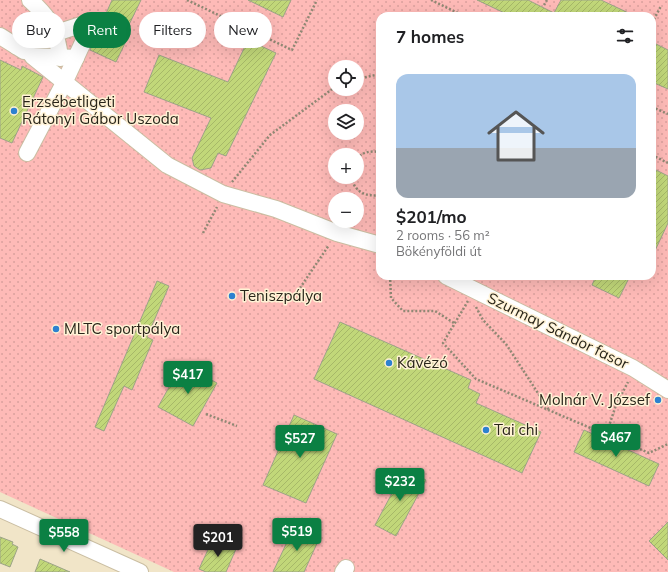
<!DOCTYPE html>
<html lang="en">
<head>
<meta charset="utf-8">
<style>
	body { margin:0; font-family:Mulish,sans-serif; background:#f2f2f2; color:#202124; height:100vh; display:flex; flex-direction:column; font-size:15px; white-space:nowrap }
	* { box-sizing:border-box; margin:0 }
	p { font-size:13px; color:#757577 }
	.icon { flex:none; width:22px; height:22px; fill:none; stroke:currentColor; stroke-width:2; stroke-linecap:round; stroke-linejoin:round }
	.map { position:relative; flex:1; overflow:hidden }
	.details { position:absolute; left:376px; top:12px; width:280px; height:268px; display:flex; flex-direction:column; background:#fff; border-radius:12px; box-shadow:0 4px 16px #0002 }
	.details>* { flex:none }
	.guide { position:absolute; left:12px; top:12px; width:304px; height:36px; display:flex; gap:8px }
	.controls { position:absolute; left:328px; top:60px; display:grid; gap:8px }
	.controls a { display:grid; place-items:center; width:36px; height:36px; border-radius:50%; background:#fff; box-shadow:0 4px 16px #0002; font-size:20px }
	.price { position:absolute; translate:-50% -34px; padding:0 9px; border-radius:4px; background:#0b8043; color:#fff; font-size:13px; line-height:26px; filter:drop-shadow(0 1px 2px #0008) }
	.price::after { content:''; position:absolute; left:50%; top:24px; width:12px; height:9px; margin-left:-6px; background:inherit; clip-path:polygon(0 0,100% 0,50% 100%) }
	.price.selected { background:#222; color:#fff }
	ul { padding:0; list-style:none }
	li { display:grid; align-content:center; gap:8px; height:212px; padding:0 20px }
	li+li { border-top:1px solid #e0e0e0 }
	li span { display:grid; place-items:center; height:124px; border-radius:12px; color:#555 }
	li>.icon { margin-inline-start:auto }
	span .icon { width:72px; height:72px; fill:#fffc; stroke-width:1 }
	li b { font-size:17px }
	h2 { display:flex; justify-content:space-between; align-items:center; height:48px; padding:0 20px; font-size:17px }
	.pill { padding:0 14px; border-radius:18px; background:#fff; box-shadow:0 4px 16px #0002; font-size:14px; line-height:36px }
	.pill.selected { background:#0b8043; color:#fff }
	.map>svg:first-child { display:block }
	.park { fill:url(#park-dots); fill-rule:evenodd }
	.building { fill:url(#building-hatch); stroke:#9ca387 }
	.lines { fill:none; stroke-linecap:round; stroke-linejoin:round }
	.minor-casing { stroke:#cabea2; stroke-width:18 }
	.path { stroke:#908874; stroke-width:2.5; stroke-dasharray:2 2; stroke-linecap:butt }
	.minor { stroke:#fff; stroke-width:16 }
	.poi-dot { fill:#2d81d0; stroke:#fff2d5; stroke-width:1.5 }
	.labels { text-anchor:middle; stroke-width:3; stroke-linejoin:round; paint-order:stroke }
	.poi-label { font-size:15px; fill:#29251a; stroke:#fff2d5; text-anchor:start }
	.street-label { font-size:15px; fill:#29251a; stroke:#fff2d5 }
</style>
</head>
<body>
<div class="map">
<svg width="668" height="572" viewBox="0 0 668 572">
	<defs>
		<pattern id="park-dots" width="8" height="8" patternUnits="userSpaceOnUse"><rect width="8" height="8" fill="#febab7"/><path d="M2 2h.1M6 6h.1" fill="none" stroke="#daa09d" stroke-width="1.8" stroke-linecap="round"/></pattern>
		<pattern id="building-hatch" width="6" height="6" patternUnits="userSpaceOnUse"><rect width="6" height="6" fill="#c1d779"/><path d="M-1 1l2-2M0 6l6-6M5 7l2-2" fill="none" stroke="#a6b868"/></pattern>
	</defs>
	<rect width="100%" height="100%" fill="#f1e5c8"/>
	<path class="park" d="M0,0h668v572h-494l-174,-80zM380,16h272v260h-272zM335,67h22v22h-22zM335,111h22v22h-22zM335,155h22v22h-22zM335,199h22v22h-22z"/>
	<g class="building">
		<polygon points="112,0 141,0 124,35 128,37 116,62 90,50"/>
		<polygon points="248,0 291,0 283,17"/>
		<polygon points="477,0 528,0 554,13 561,0 601,0 635,16 511,16"/>
		<polygon points="248,40 276,53 226,156 218,153 211,168 200,170 194,166 192,158 211,118 144,92 159,55 228,82"/>
		<polygon points="652,42 668,50 668,89 652,82"/>
		<polygon points="0,60 21,70 22,66 43,77 12,143 0,138"/>
		<polygon points="652,168 668,176 668,223 652,257"/>
		<polygon points="596,276 630,276 619,298 592,285"/>
		<polygon points="157,281 169,286 147,337 153,340 132,390 124,386 104,431 95,427"/>
		<polygon points="340,322 471,380 468,388 480,394 476,403 541,432 522,473 314,379"/>
		<polygon points="182,364 217,383 193,426 158,407"/>
		<polygon points="294,415 337,434 306,503 263,485"/>
		<polygon points="584,430 659,464 649,486 574,452"/>
		<polygon points="405,469 426,480 396,536 375,525"/>
		<polygon points="668,522 668,560 649,541"/>
		<polygon points="294,527 319,539 304,572 273,572"/>
		<polygon points="0,537 13,542 12,544 18,547 10,567 0,563"/>
		<polygon points="213,539 236,549 226,572 206,572 199,569"/>
		<polygon points="40,559 70,572 35,572"/>
	</g>
	<g class="lines">
		<g class="minor-casing">
			<g id="minor">
				<path d="M30,0c21,19 27,30 30,58"/>
				<polyline points="0,36 24,51"/>
				<polyline points="16,46 93,21"/>
				<polyline points="76,58 32,56 167,165 223,194 276,209 337,233 380,245"/>
				<polyline points="27,153 64,83 93,21"/>
				<polyline points="446,276 633,368 668,390"/>
				<polyline points="0,509 140,572"/>
				<polyline points="343,572 346,568"/>
			</g>
		</g>
		<g class="path">
			<polyline points="187,0 292,50 317,0"/>
			<polyline points="431,0 464,16"/>
			<polyline points="544,5 547,0"/>
			<polyline points="652,23 661,6"/>
			<polyline points="357,79 380,74"/>
			<polyline points="652,107 668,114"/>
			<polyline points="652,155 668,163"/>
			<path d="M357,159c6,-8 14,-8 23,-7"/>
			<path d="M351,177c4,15 14,20 29,18"/>
			<polyline points="232,182 270,135 335,87"/>
			<polyline points="203,233 217,207"/>
			<polyline points="390,276 391,298 403,311 435,311 454,323"/>
			<polyline points="300,288 329,245"/>
			<polyline points="468,301 443,343 476,379 649,453 668,444"/>
			<polyline points="476,307 483,320 506,344 549,410"/>
			<polyline points="206,414 237,426"/>
			<polyline points="606,435 616,405 628,382"/>
		</g>
		<use href="#minor" class="minor"/>
	</g>
	<g class="poi-dot">
		<circle cx="14" cy="111" r="4"/>
		<circle cx="232" cy="296" r="4"/>
		<circle cx="56" cy="329" r="4"/>
		<circle cx="389" cy="363" r="4"/>
		<circle cx="658" cy="400" r="4"/>
		<circle cx="486" cy="430" r="4"/>
	</g>
	<g class="labels">
		<g class="poi-label">
			<text x="22" y="107">Erzsébetligeti<tspan x="22" dy="17">Rátonyi Gábor Uszoda</tspan></text>
			<text x="240" y="301">Teniszpálya</text>
			<text x="64" y="334">MLTC sportpálya</text>
			<text x="397" y="368">Kávézó</text>
			<text x="650" y="405" text-anchor="end">Molnár V. József</text>
			<text x="494" y="435">Tai chi</text>
		</g>
		<g class="street-label">
			<text transform="translate(558 331) rotate(26)" y="5">Szurmay Sándor fasor</text>
		</g>
	</g>
</svg>
<div class="controls">
<a><svg class="icon" aria-label="locate" viewBox="0 0 24 24"><circle cx="12" cy="12" r="6"/><path d="M12 2v4M12 18v4M2 12h4M18 12h4"/></svg></a>
<a><svg class="icon" aria-label="layers" viewBox="0 0 24 24"><path d="M12 4l9 5-9 5-9-5zM3 14l9 5 9-5"/></svg></a>
<a>+</a>
<a>−</a>
</div>
<b class="price" style="left:188px;top:395px">$417</b>
<b class="price" style="left:616px;top:458px">$467</b>
<b class="price" style="left:300px;top:459px">$527</b>
<b class="price" style="left:400px;top:502px">$232</b>
<b class="price" style="left:297px;top:552px">$519</b>
<b class="price" style="left:64px;top:553px">$558</b>
<b class="price selected" style="left:218px;top:558px">$201</b>
<div class="guide">
<a class="pill">Buy</a>
<a class="pill selected">Rent</a>
<a class="pill">Filters</a>
<a class="pill">New</a>
</div>
<section class="details">
<h2>7 homes<svg class="icon" aria-label="filters" viewBox="0 0 24 24"><path d="M4 7h16M4 17h16"/><circle cx="9" cy="7" r="2"/><circle cx="15" cy="17" r="2"/></svg></h2>
<ul>
<li><span style="background:linear-gradient(#a9c7e8 60%,#9aa5b1 0)"><svg class="icon" aria-label="home" viewBox="0 0 24 24"><path d="M3 11l9-7 9 7M6 9v11h12V9"/></svg></span><div><b>$201/mo</b><p>2 rooms · 56 m²</p><p>Bökényföldi út</p></div></li>
</ul>
</section>
</div>
</body>
</html>
